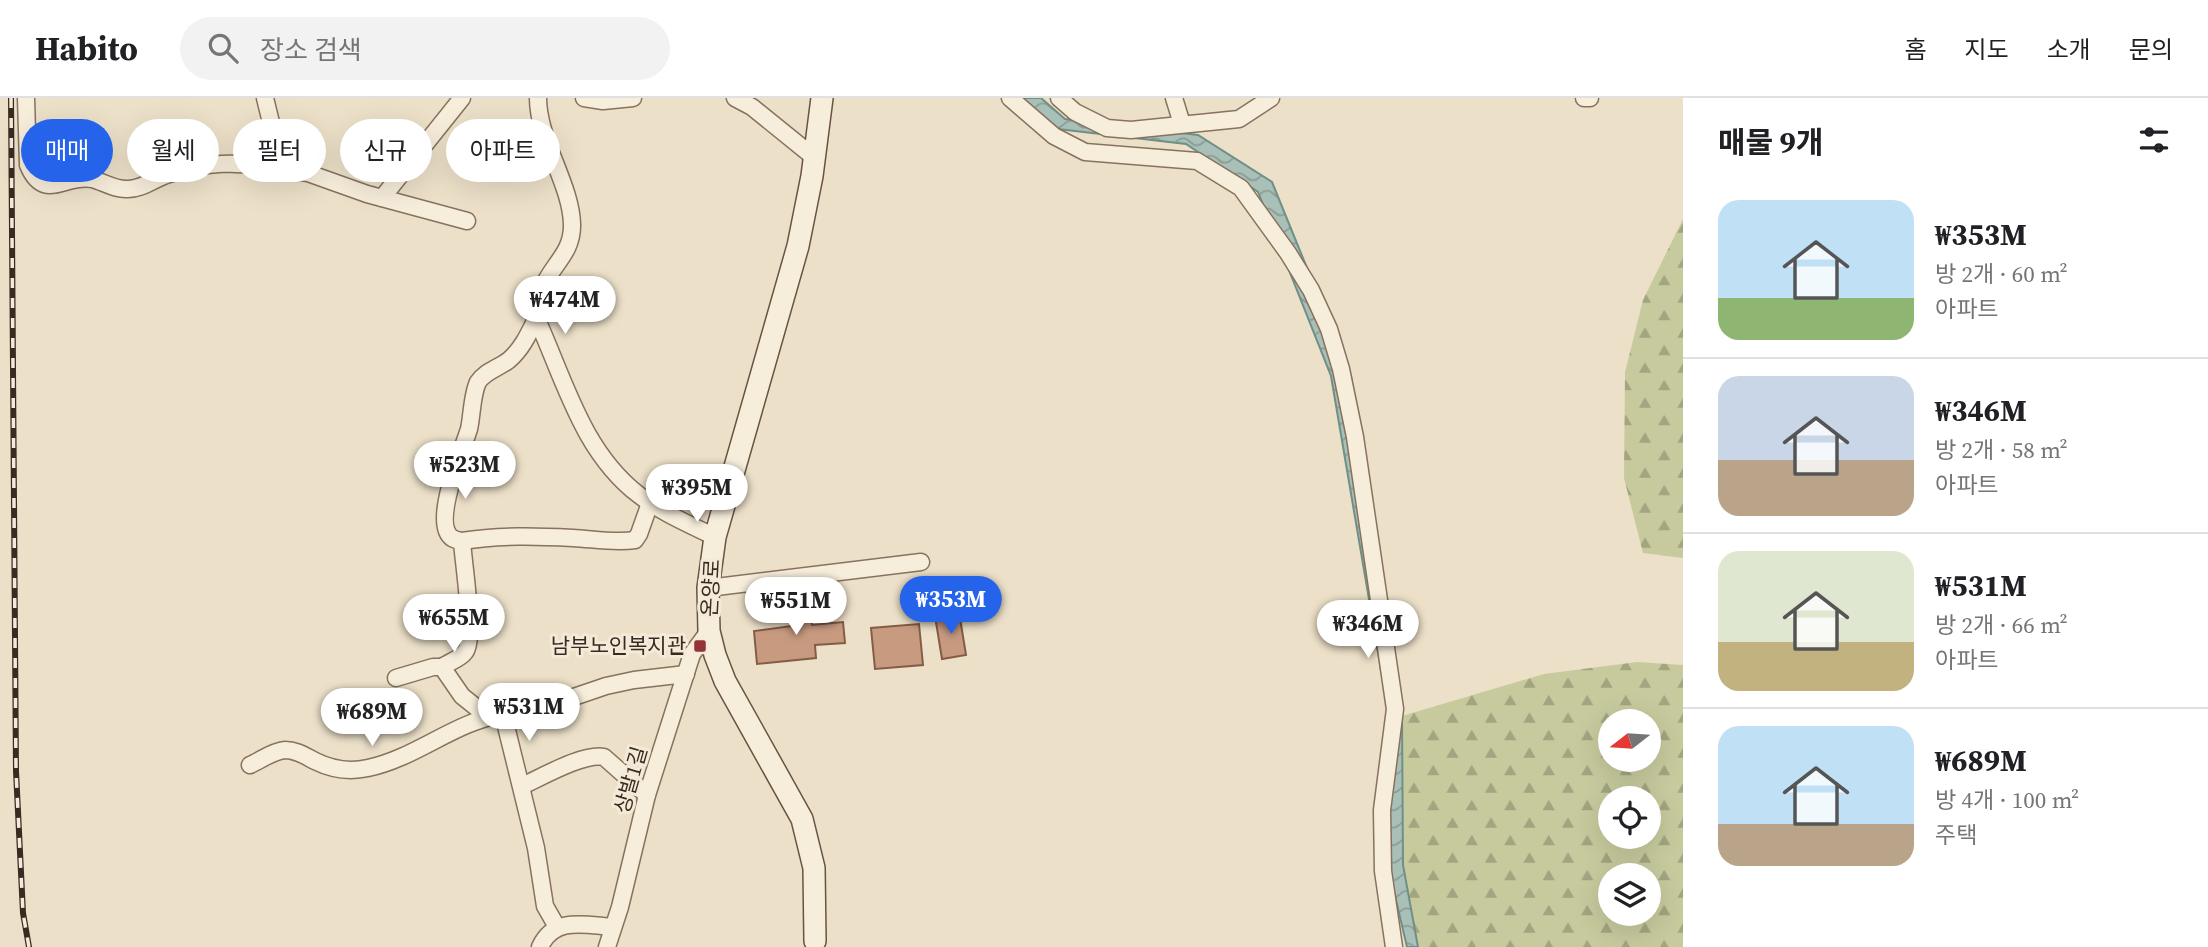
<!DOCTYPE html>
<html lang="ko">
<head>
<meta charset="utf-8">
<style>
	body { margin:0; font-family:"Source Serif 4","Noto Sans KR",serif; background:#f2f2f2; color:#202124; height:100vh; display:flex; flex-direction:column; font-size:26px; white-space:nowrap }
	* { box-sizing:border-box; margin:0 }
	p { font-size:23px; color:#757577 }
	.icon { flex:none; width:38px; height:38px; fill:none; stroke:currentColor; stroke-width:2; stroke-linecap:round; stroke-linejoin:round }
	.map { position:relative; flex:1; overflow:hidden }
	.details { display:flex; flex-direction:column; background:#fff; width:525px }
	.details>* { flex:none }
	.top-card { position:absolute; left:21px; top:21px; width:665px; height:63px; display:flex; gap:14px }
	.needle { width:46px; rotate:253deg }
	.controls { position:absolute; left:1598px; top:611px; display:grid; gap:14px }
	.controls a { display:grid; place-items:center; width:63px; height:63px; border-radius:50%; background:#fff; box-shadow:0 7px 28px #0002; font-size:35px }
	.price { position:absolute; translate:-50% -60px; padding:0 16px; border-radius:24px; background:#fff; color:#222; font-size:23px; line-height:46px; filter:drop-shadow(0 2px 4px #0008) }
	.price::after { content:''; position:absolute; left:50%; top:42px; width:21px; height:16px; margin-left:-10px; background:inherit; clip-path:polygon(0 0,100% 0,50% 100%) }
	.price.current { background:#2563eb; color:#fff }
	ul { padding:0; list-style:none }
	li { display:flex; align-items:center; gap:21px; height:175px; padding:0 35px }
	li+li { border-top:2px solid #e0e0e0 }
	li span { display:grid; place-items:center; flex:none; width:196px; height:140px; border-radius:21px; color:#555 }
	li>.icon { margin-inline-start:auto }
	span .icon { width:84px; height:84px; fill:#fffc; stroke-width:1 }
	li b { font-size:30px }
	h2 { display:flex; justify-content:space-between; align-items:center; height:84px; padding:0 35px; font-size:30px }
	.tag { padding:0 24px; border-radius:32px; background:#fff; box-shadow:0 7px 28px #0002; font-size:24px; line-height:63px }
	.tag.current { background:#2563eb; color:#fff }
	header { display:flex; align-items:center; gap:42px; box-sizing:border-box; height:98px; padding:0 35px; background:#fff; border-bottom:2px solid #e0e0e0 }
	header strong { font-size:33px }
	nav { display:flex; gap:38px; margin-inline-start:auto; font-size:24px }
	.search { width:490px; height:63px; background:#f2f2f2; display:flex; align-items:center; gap:18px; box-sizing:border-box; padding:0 24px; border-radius:38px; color:#757577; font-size:26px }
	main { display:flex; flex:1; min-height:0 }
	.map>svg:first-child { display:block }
	.forest { fill:url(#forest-firs); fill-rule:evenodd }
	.water { fill:url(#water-waves); stroke:#708f86; stroke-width:2 }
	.building { fill:#c89b81; stroke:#855c45; stroke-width:2 }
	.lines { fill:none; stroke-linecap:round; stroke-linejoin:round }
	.minor-casing { stroke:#87725e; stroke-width:19 }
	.secondary-casing { stroke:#695341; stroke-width:24 }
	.minor { stroke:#f7eddb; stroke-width:16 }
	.secondary { stroke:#f7eddb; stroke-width:21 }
	.rail-casing { stroke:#392b21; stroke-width:6 }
	.rail { stroke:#f4ead8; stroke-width:3.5; stroke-dasharray:10; stroke-linecap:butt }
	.poi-dot { fill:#933237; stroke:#f4ead8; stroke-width:2.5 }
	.labels { text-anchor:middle; stroke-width:6; stroke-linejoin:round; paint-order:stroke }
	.street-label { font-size:21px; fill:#392b21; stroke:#f4ead8 }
	.poi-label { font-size:21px; fill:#392b21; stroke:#f4ead8; text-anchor:end }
</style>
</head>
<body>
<header>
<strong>Habito</strong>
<div class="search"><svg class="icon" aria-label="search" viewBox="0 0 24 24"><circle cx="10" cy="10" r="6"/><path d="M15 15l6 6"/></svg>장소 검색</div>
<nav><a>홈</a><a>지도</a><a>소개</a><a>문의</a></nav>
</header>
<main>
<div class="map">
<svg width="1683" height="849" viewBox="0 0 1683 849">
	<defs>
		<pattern id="forest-firs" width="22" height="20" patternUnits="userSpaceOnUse" patternTransform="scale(1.75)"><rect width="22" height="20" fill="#c7ca9d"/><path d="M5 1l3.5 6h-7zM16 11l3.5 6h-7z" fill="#a3a480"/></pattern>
		<pattern id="water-waves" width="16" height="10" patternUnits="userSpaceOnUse" patternTransform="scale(1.75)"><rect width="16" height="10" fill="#a9c0b8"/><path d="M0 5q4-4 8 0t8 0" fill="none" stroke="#8b9c95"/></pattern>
	</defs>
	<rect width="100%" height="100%" fill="#ece0c8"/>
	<g class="forest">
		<polygon points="1683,121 1683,460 1643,455 1624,380 1625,274 1643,202"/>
		<path d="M1637,564l46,3v282h-265l-15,-82 -1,-149 142,-42zM1610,623h38v39h-38zM1610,700h38v38h-38zM1610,777h38v39h-38z"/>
	</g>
	<polygon class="water" points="1016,0 1041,0 1065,21 1198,37 1272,84 1351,278 1402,618 1403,767 1418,849 1407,849 1384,751 1388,613 1331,278 1258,94 1186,46 1058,31"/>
	<g class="building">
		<polygon points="809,500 812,527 843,524 845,545 815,547 816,560 757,566 754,533 792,528 789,503"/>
		<polygon points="959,514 966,557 942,561 935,518"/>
		<polygon points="919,526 923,567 875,571 871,530"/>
	</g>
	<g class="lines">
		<g class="minor-casing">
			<g id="minor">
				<path d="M26,0l2,67c16,38 36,9 64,14 12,3 23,11 36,10 15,0 27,-11 41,-15 40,-12 65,-13 107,-6v-25l-11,-45"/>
				<path d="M538,0c0,42 33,86 34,126 1,31 -23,42 -31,68 -4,11 -3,21 -2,32 27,61 45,129 100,171 23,18 50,29 76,42"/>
				<polyline points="584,0 603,3 633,0"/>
				<polyline points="735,0 752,9 815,60"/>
				<polyline points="1010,0 1054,38 1085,54 1197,63 1241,90 1288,155 1311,192 1329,231 1341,271 1355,339 1395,611 1382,712 1383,773 1394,849"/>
				<polyline points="1059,0 1075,14 1107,30 1131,32 1239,21 1271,0"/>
				<polyline points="1174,0 1182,26"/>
				<polyline points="1584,0 1590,0"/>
				<polyline points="276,70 308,75 367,96 467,123"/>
				<polyline points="382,100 462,0"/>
				<path d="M462,443c38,-6 74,-5 111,-3 20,1 42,5 62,2l4,-6 11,-31"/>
				<polyline points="708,490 921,464"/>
				<path d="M442,569c7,-5 18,-8 23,-15 11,-12 -2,-91 -3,-111 -2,0 -8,-2 -10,-3 -21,-15 11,-89 17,-109 3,-13 3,-35 9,-47 7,-11 21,-14 31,-22 14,-12 21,-29 29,-45"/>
				<polyline points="396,580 433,569 442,569 462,598 487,618"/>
				<path d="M250,667c11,-5 23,-14 35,-15 12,0 20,6 30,11 16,8 35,11 53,7 48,-10 86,-46 135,-54"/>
				<path d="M522,688c20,-9 61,-33 82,-29l43,38"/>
				<polyline points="557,829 545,808 536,750 503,616 559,604 606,588 634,582 686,576"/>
				<path d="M540,849c14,-31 45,-22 73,-20"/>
				<polyline points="607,849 620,809 647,697 684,581 692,556 709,533"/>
			</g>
		</g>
		<g class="secondary-casing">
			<polyline id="secondary" points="815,843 814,770 802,721 725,583 715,557 709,533 708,490 715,439 798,148 812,78 822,0"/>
		</g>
		<use href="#minor" class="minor"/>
		<use href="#secondary" class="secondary"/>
		<g class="rail-casing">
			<polyline id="rail" points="11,0 16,673 23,815 29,849"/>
		</g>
		<use href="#rail" class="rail"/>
	</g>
	<rect class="poi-dot" x="693" y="541" width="14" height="14" rx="3.5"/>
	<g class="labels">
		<g class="street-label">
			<text transform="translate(711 490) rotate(-87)" y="7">온양로</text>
			<text transform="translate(631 682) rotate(-74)" y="7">상발1길</text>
		</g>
		<g class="poi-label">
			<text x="686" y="555">남부노인복지관</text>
		</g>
	</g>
</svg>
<div class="controls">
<a><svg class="needle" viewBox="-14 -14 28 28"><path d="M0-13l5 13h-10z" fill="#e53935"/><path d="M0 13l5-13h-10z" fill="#757577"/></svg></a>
<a><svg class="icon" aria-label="locate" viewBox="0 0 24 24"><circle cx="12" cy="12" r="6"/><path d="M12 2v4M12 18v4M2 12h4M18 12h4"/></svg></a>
<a><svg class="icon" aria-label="layers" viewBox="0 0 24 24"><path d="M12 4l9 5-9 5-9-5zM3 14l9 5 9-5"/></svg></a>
</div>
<b class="price" style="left:565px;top:238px">₩474M</b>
<b class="price" style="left:465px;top:403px">₩523M</b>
<b class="price" style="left:697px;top:426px">₩395M</b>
<b class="price current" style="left:951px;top:538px">₩353M</b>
<b class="price" style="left:796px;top:539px">₩551M</b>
<b class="price" style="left:454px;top:556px">₩655M</b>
<b class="price" style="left:1368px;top:562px">₩346M</b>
<b class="price" style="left:529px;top:645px">₩531M</b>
<b class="price" style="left:372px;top:650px">₩689M</b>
<div class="top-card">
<a class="tag current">매매</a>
<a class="tag">월세</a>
<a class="tag">필터</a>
<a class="tag">신규</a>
<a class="tag">아파트</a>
</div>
</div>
<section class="details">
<h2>매물 9개<svg class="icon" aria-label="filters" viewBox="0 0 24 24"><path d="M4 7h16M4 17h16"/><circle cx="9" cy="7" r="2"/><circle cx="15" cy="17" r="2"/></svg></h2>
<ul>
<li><span style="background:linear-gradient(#bfe0f5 70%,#8fb573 0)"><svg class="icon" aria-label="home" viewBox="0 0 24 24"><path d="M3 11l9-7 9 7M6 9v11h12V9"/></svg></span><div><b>₩353M</b><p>방 2개 · 60 m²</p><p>아파트</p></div></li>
<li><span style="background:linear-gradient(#c9d6e8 60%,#b9a48a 0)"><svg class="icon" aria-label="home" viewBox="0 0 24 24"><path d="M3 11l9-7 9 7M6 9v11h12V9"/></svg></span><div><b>₩346M</b><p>방 2개 · 58 m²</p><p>아파트</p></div></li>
<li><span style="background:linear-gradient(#dfe7d0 65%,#c2b280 0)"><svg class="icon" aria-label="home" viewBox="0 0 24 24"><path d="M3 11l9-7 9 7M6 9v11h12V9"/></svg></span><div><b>₩531M</b><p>방 2개 · 66 m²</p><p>아파트</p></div></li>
<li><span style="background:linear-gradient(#bfe0f5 70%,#b9a48a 0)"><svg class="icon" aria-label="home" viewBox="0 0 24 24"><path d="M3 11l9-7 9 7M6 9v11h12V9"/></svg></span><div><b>₩689M</b><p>방 4개 · 100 m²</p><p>주택</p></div></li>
</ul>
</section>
</main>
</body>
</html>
